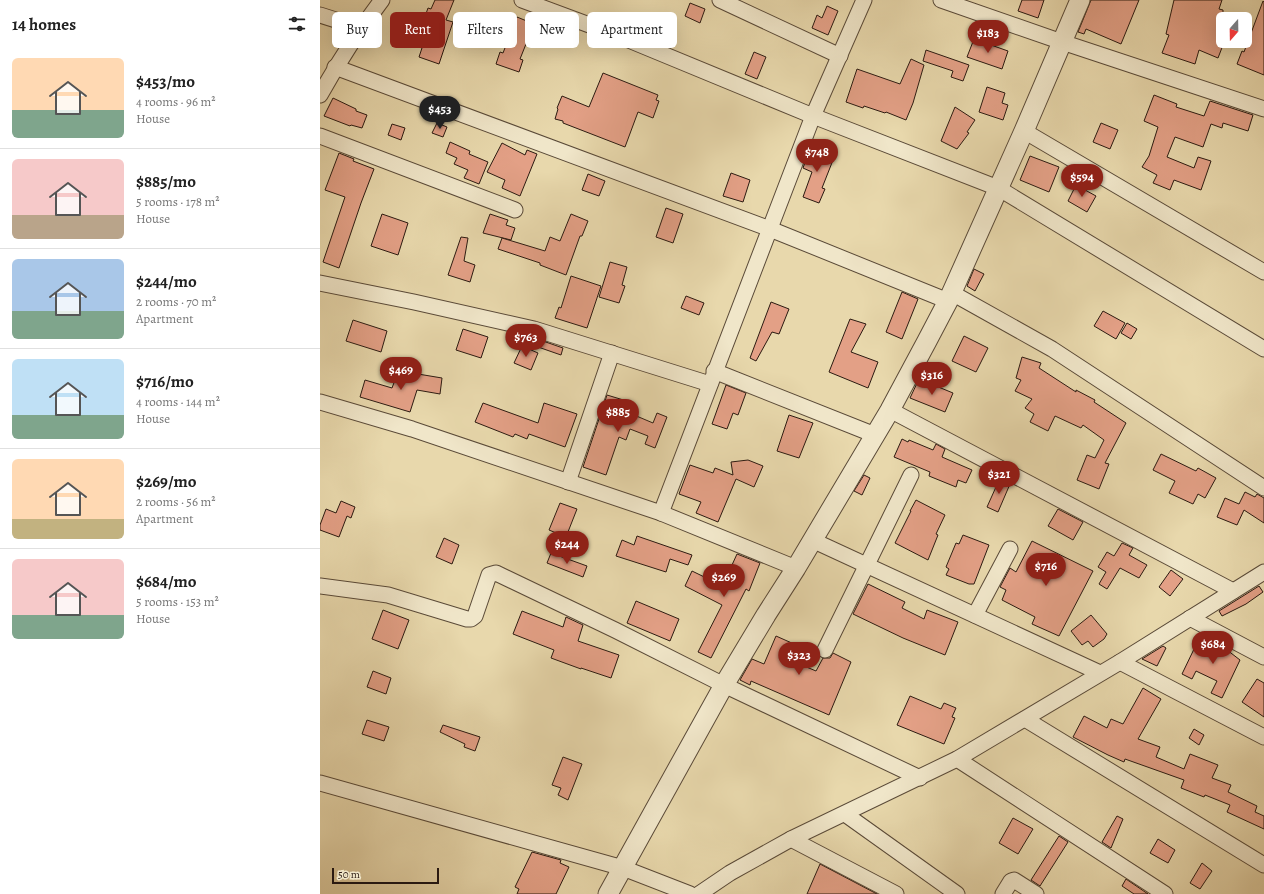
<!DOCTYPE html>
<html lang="en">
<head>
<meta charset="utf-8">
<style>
	body { margin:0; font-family:Alegreya,serif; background:#f6f6f6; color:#222; height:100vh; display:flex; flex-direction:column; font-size:15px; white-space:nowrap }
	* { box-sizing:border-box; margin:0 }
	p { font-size:13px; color:#767676 }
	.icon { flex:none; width:22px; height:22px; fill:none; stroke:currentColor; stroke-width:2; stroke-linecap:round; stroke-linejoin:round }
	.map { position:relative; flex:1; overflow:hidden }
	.panel { display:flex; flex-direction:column; background:#fff; width:320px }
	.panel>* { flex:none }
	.banner { position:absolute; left:12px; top:12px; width:380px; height:36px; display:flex; gap:8px }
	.needle { width:26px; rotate:200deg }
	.fabs { position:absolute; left:896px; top:12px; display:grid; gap:8px }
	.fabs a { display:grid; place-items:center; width:36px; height:36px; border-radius:6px; background:#fff; box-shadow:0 4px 16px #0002; font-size:20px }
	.scale { position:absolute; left:12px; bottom:10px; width:107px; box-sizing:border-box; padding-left:4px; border:2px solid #2b1a11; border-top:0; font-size:11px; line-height:14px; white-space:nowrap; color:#2b1a11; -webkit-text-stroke:3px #f0e6c9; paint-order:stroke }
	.price { position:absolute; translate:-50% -34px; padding:0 9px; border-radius:14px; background:#8f2418; color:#fff; font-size:13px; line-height:26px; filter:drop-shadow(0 1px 2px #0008) }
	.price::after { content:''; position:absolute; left:50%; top:24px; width:12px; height:9px; margin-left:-6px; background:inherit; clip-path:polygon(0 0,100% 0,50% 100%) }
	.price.current { background:#222; color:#fff }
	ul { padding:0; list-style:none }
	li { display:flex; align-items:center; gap:12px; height:100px; padding:0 12px }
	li+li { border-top:1px solid #e0e0e0 }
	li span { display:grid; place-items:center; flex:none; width:112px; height:80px; border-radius:6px; color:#555 }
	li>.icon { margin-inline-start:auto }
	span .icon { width:48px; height:48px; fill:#fffc; stroke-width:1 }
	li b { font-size:17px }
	h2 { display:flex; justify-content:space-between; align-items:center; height:48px; padding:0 12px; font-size:17px }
	.chip { padding:0 14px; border-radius:6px; background:#fff; box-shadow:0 4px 16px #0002; font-size:14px; line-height:36px }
	.chip.current { background:#8f2418; color:#fff }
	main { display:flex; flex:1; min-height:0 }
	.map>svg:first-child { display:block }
	.building { fill:#e3a086; stroke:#2b1a11 }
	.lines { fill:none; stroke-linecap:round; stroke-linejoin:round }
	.minor-casing { stroke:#5a4a38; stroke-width:17 }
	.tertiary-casing { stroke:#5a4a38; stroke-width:21 }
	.minor { stroke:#f0e6c9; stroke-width:15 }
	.tertiary { stroke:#f0e6c9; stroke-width:19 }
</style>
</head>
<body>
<main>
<section class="panel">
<h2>14 homes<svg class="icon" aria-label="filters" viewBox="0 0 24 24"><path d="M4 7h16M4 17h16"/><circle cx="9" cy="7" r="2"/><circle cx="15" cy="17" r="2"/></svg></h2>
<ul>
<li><span style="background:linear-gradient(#ffd9b3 65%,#7fa58c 0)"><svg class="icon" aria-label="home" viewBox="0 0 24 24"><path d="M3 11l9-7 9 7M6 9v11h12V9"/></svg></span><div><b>$453/mo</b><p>4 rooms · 96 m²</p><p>House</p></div></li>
<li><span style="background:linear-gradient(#f6c9c9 70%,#b9a48a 0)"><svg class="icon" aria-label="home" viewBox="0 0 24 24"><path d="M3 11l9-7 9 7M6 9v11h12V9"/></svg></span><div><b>$885/mo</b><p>5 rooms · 178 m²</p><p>House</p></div></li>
<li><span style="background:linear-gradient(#a9c7e8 65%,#7fa58c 0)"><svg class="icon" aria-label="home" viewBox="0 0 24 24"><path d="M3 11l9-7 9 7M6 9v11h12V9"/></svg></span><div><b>$244/mo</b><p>2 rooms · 70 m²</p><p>Apartment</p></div></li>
<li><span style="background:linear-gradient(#bfe0f5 70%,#7fa58c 0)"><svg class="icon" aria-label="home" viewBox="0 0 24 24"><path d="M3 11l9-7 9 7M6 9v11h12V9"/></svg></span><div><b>$716/mo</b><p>4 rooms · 144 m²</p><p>House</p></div></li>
<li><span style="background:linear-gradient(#ffd9b3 75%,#c2b280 0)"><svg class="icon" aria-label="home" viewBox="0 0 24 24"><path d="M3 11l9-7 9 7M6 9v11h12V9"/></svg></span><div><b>$269/mo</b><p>2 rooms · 56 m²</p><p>Apartment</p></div></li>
<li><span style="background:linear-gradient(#f6c9c9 70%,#7fa58c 0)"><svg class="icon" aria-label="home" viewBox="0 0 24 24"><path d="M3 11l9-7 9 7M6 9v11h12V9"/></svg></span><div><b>$684/mo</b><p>5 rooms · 153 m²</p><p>House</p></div></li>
</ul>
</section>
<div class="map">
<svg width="944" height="894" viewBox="0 0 944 894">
	<rect width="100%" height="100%" fill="#e8d8ac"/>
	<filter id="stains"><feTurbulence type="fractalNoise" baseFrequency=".005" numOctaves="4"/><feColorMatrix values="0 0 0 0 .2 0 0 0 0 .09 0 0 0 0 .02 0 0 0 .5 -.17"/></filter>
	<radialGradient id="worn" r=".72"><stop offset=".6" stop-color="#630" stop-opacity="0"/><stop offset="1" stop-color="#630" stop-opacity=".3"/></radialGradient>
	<g class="building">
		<polygon points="115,0 134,0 126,20 133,22 119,64 99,57 102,48 83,42 89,21 102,25 108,8 111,9"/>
		<polygon points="702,0 724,0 718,18 698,11"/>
		<polygon points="771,0 819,0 801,44 766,29 764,34 758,32"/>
		<polygon points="854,0 902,0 899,9 903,10 903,45 898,58 879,50 875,64 842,53 849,35 846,34"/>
		<polygon points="943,1 944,2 944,75 917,64 922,51 924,52"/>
		<polygon points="370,3 385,9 380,23 365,16"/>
		<polygon points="507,6 518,11 508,35 492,28 497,15 502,18"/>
		<polygon points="197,17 214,24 200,59 203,60 199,72 176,64 180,52 183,53"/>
		<polygon points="55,24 57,25 47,47 41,44"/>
		<polygon points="654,39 688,51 682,69 647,57"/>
		<polygon points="606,50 649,65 643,81 631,77 633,71 603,61"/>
		<polygon points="434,52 446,57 437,79 425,74"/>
		<polygon points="591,59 604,65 593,103 586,120 566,112 565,113 544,106 543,108 526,102 537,69 580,84"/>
		<polygon points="283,73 338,95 336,100 339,101 333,118 318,112 305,147 243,123 243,121 235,119 238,109 237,108 242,96 269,107"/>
		<polygon points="667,87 685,93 682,103 688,105 683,120 659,112"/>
		<polygon points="834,95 857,104 856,107 884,116 890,101 933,115 928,131 903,123 902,128 891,124 883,147 855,137 847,157 874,168 878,157 891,161 881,190 854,180 850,190 833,183 837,175 822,167 829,156 838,127 824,121"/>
		<polygon points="13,98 36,109 36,111 47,115 42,128 31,125 30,126 4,116"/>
		<polygon points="635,107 655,120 647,132 649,133 637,149 621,141"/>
		<polygon points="117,123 127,127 123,137 112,133"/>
		<polygon points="781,123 798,130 790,149 773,142"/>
		<polygon points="72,124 85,128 81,140 68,135"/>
		<polygon points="130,142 150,151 149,154 168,162 159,184 144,178 148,170 134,164 137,158 126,153"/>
		<polygon points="182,143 205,155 207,150 217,154 200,196 182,188 185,180 167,172"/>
		<polygon points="491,146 515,155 502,188 505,189 499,203 483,197 492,172 483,168"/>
		<polygon points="19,153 34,159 33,161 54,169 41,203 19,268 3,262 25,197 5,190"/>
		<polygon points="710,156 739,167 729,192 700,180"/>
		<polygon points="411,173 430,180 423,202 403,196"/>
		<polygon points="268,174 285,181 279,196 262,190"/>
		<polygon points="756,185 776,196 767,212 748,201"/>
		<polygon points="346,208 363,214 353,243 336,237"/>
		<polygon points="62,214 88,223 78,255 51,246"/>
		<polygon points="170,214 188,220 186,225 195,228 191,240 163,233"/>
		<polygon points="251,214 268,221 262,236 260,236 246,275 220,265 220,263 178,249 182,238 225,251 230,237 240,241"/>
		<polygon points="141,237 148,238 144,261 155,265 150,282 128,275"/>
		<polygon points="290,262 307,267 302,285 305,286 299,303 279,297"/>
		<polygon points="654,269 664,274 655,291 647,286"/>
		<polygon points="251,276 281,286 267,328 235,318 239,307 241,308"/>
		<polygon points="582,292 598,299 582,339 566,332"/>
		<polygon points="366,296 384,303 379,315 361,308"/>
		<polygon points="451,302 469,309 459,334 452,332 436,361 430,358"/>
		<polygon points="783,311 805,323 796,339 774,326"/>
		<polygon points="530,319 546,324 531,352 558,362 548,388 509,372"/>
		<polygon points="33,320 67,331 61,352 26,341"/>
		<polygon points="807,323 817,329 811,339 801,333"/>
		<polygon points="143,329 168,337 161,358 136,350"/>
		<polygon points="644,336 668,348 656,372 632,361"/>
		<polygon points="220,340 243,348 241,355 218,347"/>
		<polygon points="202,346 218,353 211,370 194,363"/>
		<polygon points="702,357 721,363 719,368 756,392 756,390 775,400 774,402 806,423 785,463 789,464 779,489 757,480 767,455 775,458 784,440 763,425 761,428 735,416 728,431 710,422 714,414 705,408 712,399 695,391 701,380 696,378"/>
		<polygon points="86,372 122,378 120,394 97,390 90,412 40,397 45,380 72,388 75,380 84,383"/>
		<polygon points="599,379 633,393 625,412 590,398"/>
		<polygon points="406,385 426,393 418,415 413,413 407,429 392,424"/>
		<polygon points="287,395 310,402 307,412 333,423 337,413 347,417 335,448 325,444 328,436 310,429 306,440 299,437 286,475 263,467"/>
		<polygon points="163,403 218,423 224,403 257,414 245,447 209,434 207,439 195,434 193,437 155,422"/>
		<polygon points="469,415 493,423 479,458 457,451"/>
		<polygon points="582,439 588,442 589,440 613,450 616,444 625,449 622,457 652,470 646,483 638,480 636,487 609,476 610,472 574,457"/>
		<polygon points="841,454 876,471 878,468 896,478 885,498 878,494 873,504 849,493 855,481 833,470"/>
		<polygon points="428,460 443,466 434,487 416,479 398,522 376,513 381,502 359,494 370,465 393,473 395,468 413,475 411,462"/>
		<polygon points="544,475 550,478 542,495 534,491"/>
		<polygon points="680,478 690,484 678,512 667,507"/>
		<polygon points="925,492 935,497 937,494 944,498 944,523 924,510 917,525 897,517 905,498 919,504"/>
		<polygon points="596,500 625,515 616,534 618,535 608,560 575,543 591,511 590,511"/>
		<polygon points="21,501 35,507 31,518 27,516 19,537 0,530 0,525 6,509 16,513"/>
		<polygon points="240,503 257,509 246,537 229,530"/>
		<polygon points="738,509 763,522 753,540 728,526"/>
		<polygon points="643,535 669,545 654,584 649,584 626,575 629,569 626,567 636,543 639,544"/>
		<polygon points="317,536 372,555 368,565 350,559 346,572 296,556 302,540 314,545"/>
		<polygon points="124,538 139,545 132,564 116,557"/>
		<polygon points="712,541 773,571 739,636 712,624 715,617 682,600 686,590 680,587 690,568 696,572"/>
		<polygon points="802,543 813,548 809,555 827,565 819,578 800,568 787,589 779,584 786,572 778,567 787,552 794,556"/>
		<polygon points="231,553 267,566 263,577 227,563"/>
		<polygon points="417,554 440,563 429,591 426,589 391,658 378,652 402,605 365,586 372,571 407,588 416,566 412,565"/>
		<polygon points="851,570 863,579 850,596 839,587"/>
		<polygon points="548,584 585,602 582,608 604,619 607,610 638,622 625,655 583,638 533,614"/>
		<polygon points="939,586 943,592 926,604 902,616 899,611"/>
		<polygon points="316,601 359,619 350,641 307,623"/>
		<polygon points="63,610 89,620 78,649 52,639"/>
		<polygon points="202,611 243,627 246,617 263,625 258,641 299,655 291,678 261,668 261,669 231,658 234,650 193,634"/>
		<polygon points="771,615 787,634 784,639 773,647 768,641 762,645 751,631"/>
		<polygon points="456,636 483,648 477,663 496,671 503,658 510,658 513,653 531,662 509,715 431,681 430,685 420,680 432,659 444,664"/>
		<polygon points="888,638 898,643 920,660 902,698 891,693 897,681 876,671 872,679 862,674 875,647 879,649"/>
		<polygon points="843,646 846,648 837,666 822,659"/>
		<polygon points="53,671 71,678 66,694 47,687"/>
		<polygon points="937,679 944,683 944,717 922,702"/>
		<polygon points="823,688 841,699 818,739 840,747 836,757 864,769 870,754 898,765 892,778 911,785 908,792 937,806 935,812 944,816 944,829 907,812 910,805 885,795 884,797 861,788 864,780 805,759 804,762 788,755 753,737 764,716 787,728 791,719 803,724"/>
		<polygon points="590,696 621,709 624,703 636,708 632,717 635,718 624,744 577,725"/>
		<polygon points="47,720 69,727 64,741 42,734"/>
		<polygon points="123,725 160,737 155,751 144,747 145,744 120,732"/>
		<polygon points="874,729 884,735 879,745 869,738"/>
		<polygon points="243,757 262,764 248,800 238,795 241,788 232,785"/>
		<polygon points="797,816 803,819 791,848 782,842"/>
		<polygon points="693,818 713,829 698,854 679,843"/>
		<polygon points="739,836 748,842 720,886 711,880"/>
		<polygon points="838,839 855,850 848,863 830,853"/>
		<polygon points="212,852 241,860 240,863 249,867 236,894 197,894 199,889 195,887"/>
		<polygon points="882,863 892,871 880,889 870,883"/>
		<polygon points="500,864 557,894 487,894"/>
		<polygon points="806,879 828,894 814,894 802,886"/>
	</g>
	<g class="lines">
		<g class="minor-casing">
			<g id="minor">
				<polyline points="202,0 299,36 493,116 678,188 944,349"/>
				<polyline points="400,0 520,56"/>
				<polyline points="621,0 742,42 944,109"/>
				<polyline points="0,15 41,28"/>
				<polyline points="15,67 450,229 628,301"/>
				<path d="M0,95c19,-34 39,-65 62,-95"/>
				<polyline points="704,131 944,272"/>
				<polyline points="0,136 195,210"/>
				<polyline points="0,283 94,302 214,329 390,384"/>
				<polyline points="632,293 732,349 944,488"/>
				<polyline points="394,371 555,435"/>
				<polyline points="0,402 92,429 341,513 476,568"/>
				<polyline points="570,410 913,591"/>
				<polyline points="248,482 292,353"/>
				<polyline points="341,513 493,116 544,0"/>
				<polyline points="492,540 780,673"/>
				<polyline points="0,586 68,595 147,619 151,619 155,616 169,575 176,573 295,630 404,685 600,778"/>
				<polyline points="655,615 690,549"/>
				<polyline points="870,618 944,657"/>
				<polyline points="505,650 591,475"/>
				<polyline points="800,662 944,737"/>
				<polyline points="705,719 944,865"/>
				<polyline points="637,759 845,894"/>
				<polyline points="0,783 303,868 370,894"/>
				<polyline points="525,814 637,894"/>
				<polyline points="471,839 576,894"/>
				<polyline points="379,894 410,873 471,839 637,759 800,662 944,572"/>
				<polyline points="683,894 691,881 694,880 716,894"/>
			</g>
		</g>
		<g class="tertiary-casing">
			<polyline id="tertiary" points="288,894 404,685 446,615 476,568 570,410 607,341 628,301 704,131 760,0"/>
		</g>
		<use href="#minor" class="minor"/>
		<use href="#tertiary" class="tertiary"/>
	</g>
	<rect width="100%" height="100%" filter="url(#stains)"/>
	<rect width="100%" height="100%" fill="url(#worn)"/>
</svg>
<div class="fabs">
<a><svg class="needle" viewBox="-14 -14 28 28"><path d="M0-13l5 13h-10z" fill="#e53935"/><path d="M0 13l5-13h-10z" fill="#767676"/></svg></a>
</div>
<div class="scale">50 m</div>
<b class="price" style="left:668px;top:54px">$183</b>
<b class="price current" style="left:120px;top:130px">$453</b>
<b class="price" style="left:497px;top:173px">$748</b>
<b class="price" style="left:762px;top:198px">$594</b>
<b class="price" style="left:206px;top:358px">$763</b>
<b class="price" style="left:81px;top:391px">$469</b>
<b class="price" style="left:612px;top:396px">$316</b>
<b class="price" style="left:298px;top:433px">$885</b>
<b class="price" style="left:679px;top:495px">$321</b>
<b class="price" style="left:247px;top:565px">$244</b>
<b class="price" style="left:726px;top:587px">$716</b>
<b class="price" style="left:404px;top:598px">$269</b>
<b class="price" style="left:893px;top:665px">$684</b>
<b class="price" style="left:479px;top:676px">$323</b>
<div class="banner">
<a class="chip">Buy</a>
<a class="chip current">Rent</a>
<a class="chip">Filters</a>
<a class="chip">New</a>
<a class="chip">Apartment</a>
</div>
</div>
</main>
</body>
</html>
